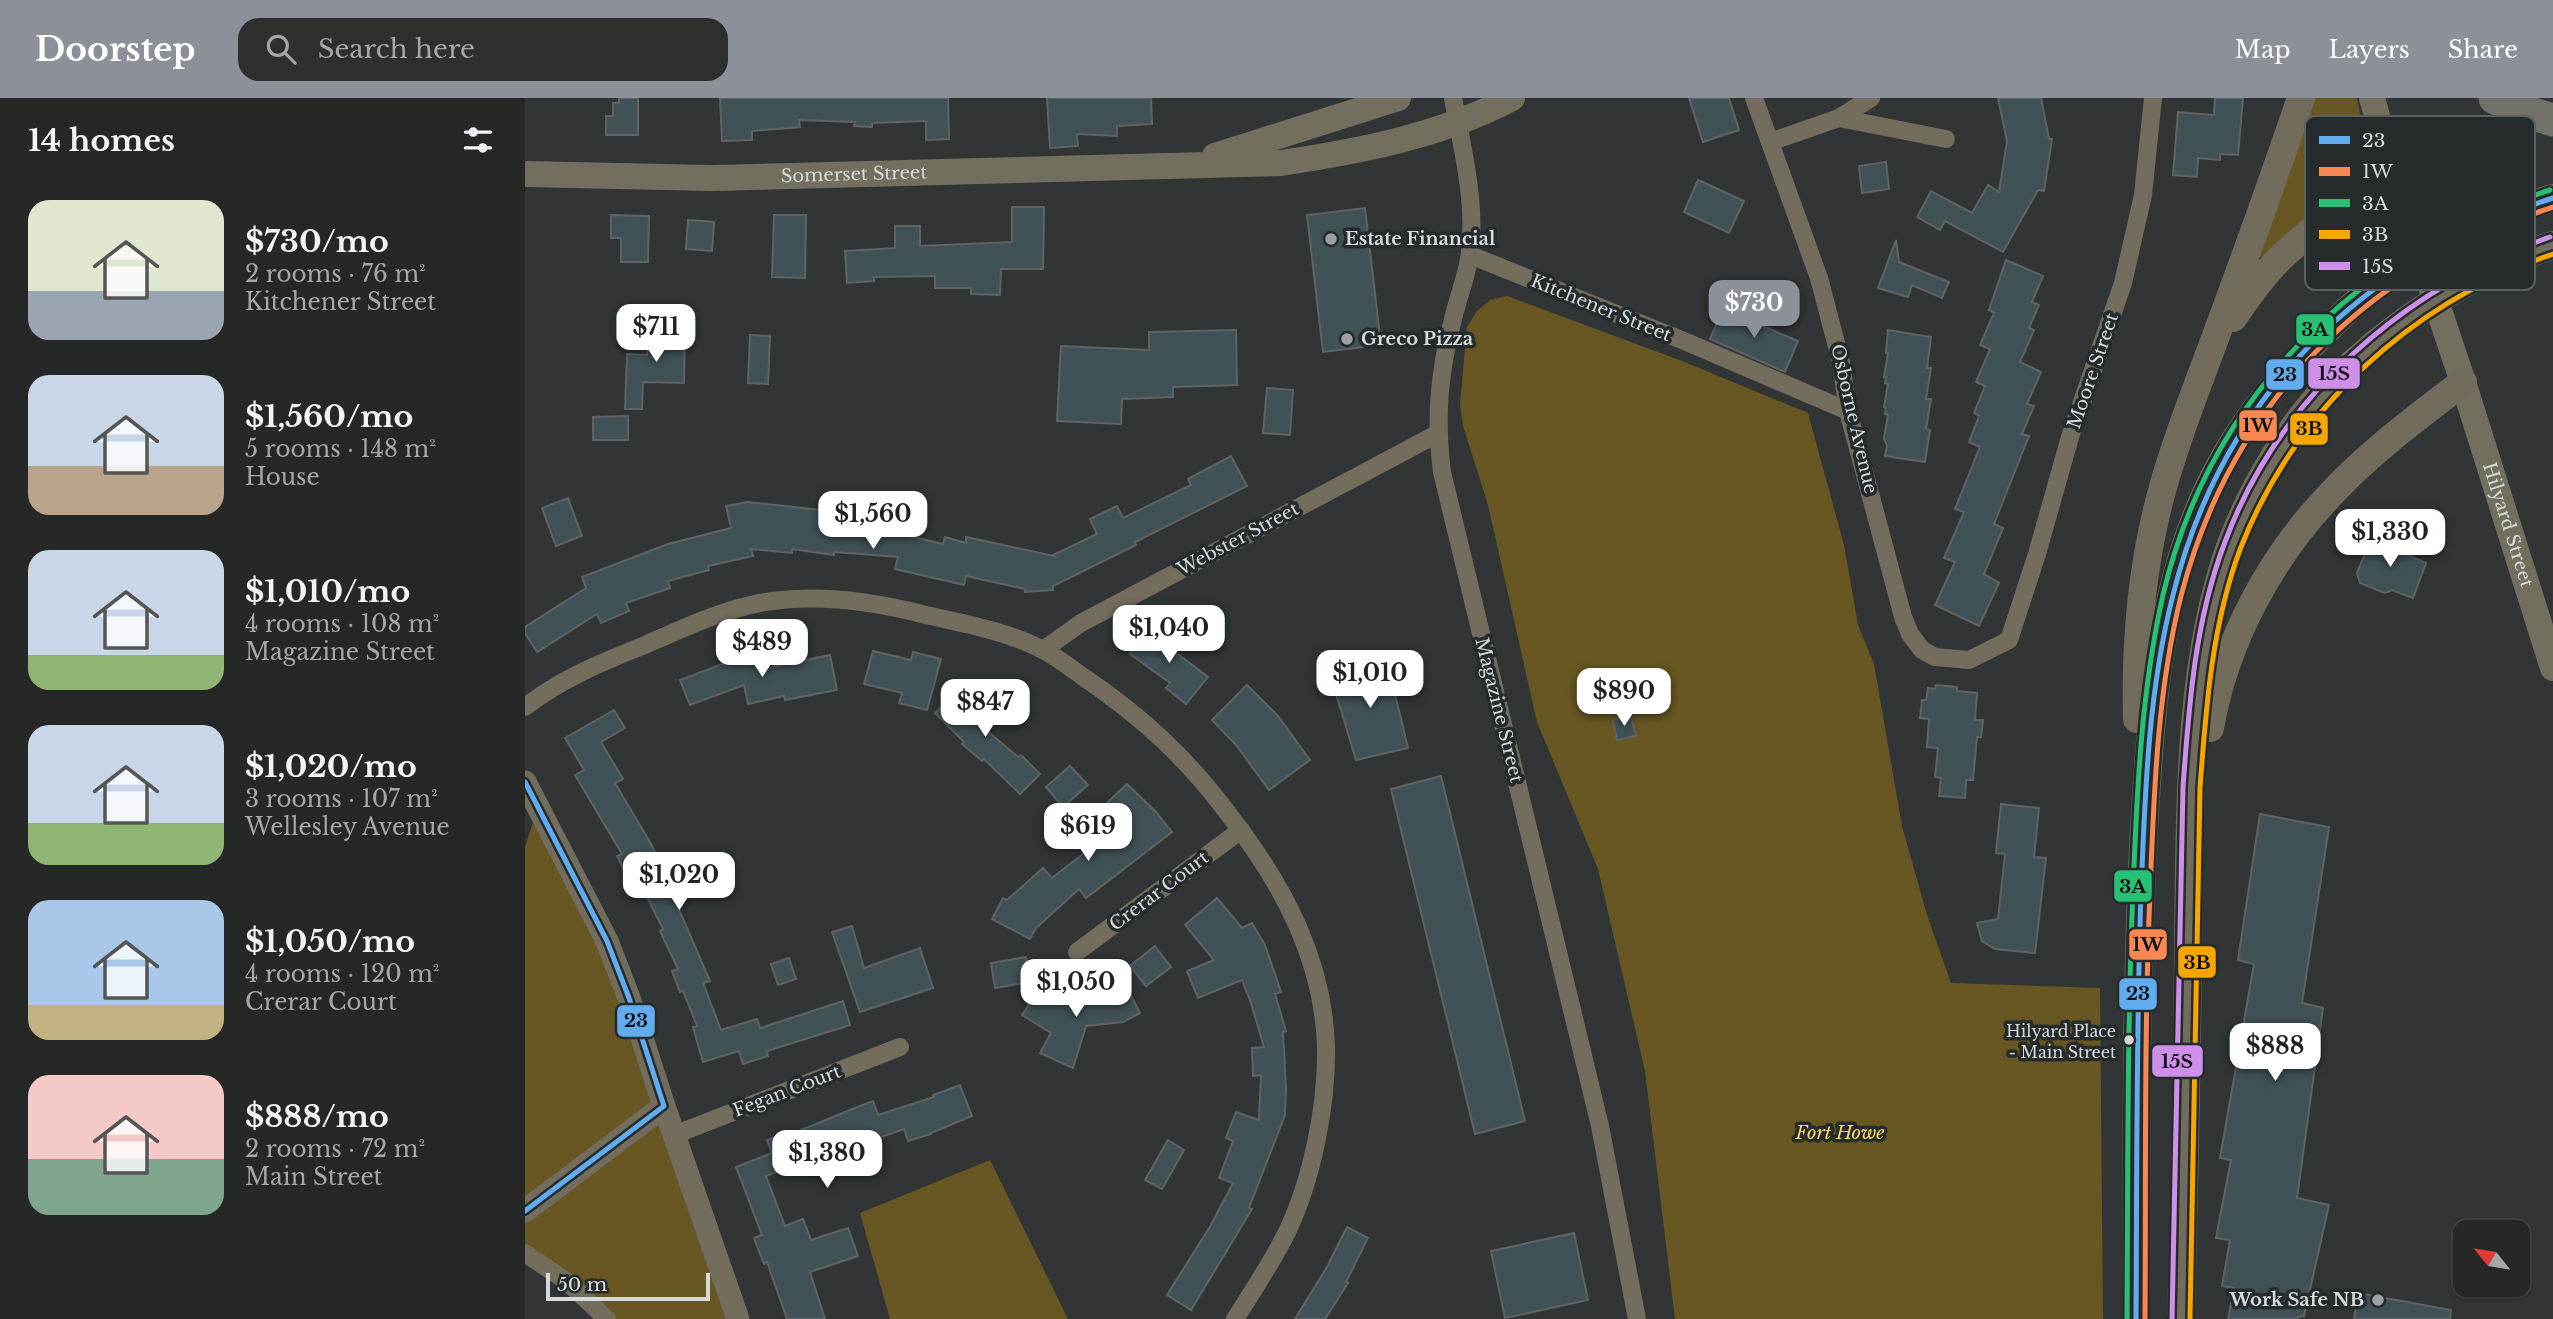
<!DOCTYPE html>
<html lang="en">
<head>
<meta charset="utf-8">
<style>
	body { margin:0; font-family:"Libre Baskerville",serif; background:#2e3030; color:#f1f3f6; height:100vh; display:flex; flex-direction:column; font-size:26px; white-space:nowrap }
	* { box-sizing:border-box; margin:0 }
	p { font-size:23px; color:#a4a6a8 }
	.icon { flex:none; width:38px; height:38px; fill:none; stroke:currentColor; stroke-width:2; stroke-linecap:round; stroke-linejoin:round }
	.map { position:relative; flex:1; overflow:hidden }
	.panel { display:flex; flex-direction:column; background:#262828; width:525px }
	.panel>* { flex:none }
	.needle { width:46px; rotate:300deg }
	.buttons { position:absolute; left:1928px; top:1122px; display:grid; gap:14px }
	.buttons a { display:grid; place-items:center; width:77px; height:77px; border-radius:14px; background:#262828; box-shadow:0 2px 5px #0004,0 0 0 2px #424445; font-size:35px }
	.scale { position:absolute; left:21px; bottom:18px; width:164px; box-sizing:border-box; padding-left:7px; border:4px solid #d6d9da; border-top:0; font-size:19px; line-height:24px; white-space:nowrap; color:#d6d9da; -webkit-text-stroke:5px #262c2d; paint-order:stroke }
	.price { position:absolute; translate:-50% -60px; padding:0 16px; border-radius:14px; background:#fff; color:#222; font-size:23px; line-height:46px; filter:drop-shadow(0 2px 4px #0008) }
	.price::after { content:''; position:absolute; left:50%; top:42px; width:21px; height:16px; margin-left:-10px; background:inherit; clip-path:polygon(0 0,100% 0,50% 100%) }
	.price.on { background:#8c9099; color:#fff }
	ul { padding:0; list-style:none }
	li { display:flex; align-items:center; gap:21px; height:175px; padding:0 28px }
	li span { display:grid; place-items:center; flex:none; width:196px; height:140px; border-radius:21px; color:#555 }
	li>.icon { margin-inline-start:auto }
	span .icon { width:84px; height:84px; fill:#fffc; stroke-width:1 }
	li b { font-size:30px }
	h2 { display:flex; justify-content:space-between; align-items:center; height:84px; padding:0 28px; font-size:30px }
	header { display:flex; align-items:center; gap:42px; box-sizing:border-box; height:98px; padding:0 35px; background:#8c9099; color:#fff }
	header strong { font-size:33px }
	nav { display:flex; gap:38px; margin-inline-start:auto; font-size:24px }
	.search { width:490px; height:63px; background:#2e3030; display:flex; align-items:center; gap:18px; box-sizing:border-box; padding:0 24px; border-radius:21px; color:#a4a6a8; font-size:26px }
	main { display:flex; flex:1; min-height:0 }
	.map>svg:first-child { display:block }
	.green { fill:#685722 }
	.building { fill:#415257; stroke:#606364; stroke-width:2 }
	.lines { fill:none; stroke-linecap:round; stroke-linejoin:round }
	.minor { stroke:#726d5d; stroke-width:18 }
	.tertiary { stroke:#726d5d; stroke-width:23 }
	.secondary { stroke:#736f5e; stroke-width:26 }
	.primary { stroke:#726c5c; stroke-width:28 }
	.motorway { stroke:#717069; stroke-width:33 }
	.primary-bridge { stroke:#726c5c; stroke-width:28 }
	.bus-1-casing { stroke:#262c2d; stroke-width:10 }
	.bus-2-casing { stroke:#262c2d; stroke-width:10 }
	.bus-3-casing { stroke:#262c2d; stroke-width:10 }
	.bus-4-casing { stroke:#262c2d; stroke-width:10 }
	.bus-5-casing { stroke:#262c2d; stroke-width:10 }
	.bus-1 { stroke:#60acee; stroke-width:5 }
	.bus-2 { stroke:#f88751; stroke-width:5 }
	.bus-3 { stroke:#26c172; stroke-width:5 }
	.bus-4 { stroke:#f7a600; stroke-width:5 }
	.bus-5 { stroke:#ce8fe9; stroke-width:5 }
	.poi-dot { fill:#9da0a1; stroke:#262c2d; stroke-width:2.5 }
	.bus-dot { fill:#d6d9da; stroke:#262c2d; stroke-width:2.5 }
	.labels { text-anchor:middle; stroke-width:7; stroke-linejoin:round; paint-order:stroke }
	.bus-label { font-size:16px; fill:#d6d9da; stroke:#262c2d; text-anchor:end }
	.street-label { font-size:18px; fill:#d6d9da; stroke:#262c2d }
	.poi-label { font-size:18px; font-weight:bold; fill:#d6d9da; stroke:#262c2d; text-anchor:start }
	.park-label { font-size:18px; font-style:italic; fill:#ffd96b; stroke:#262c2d }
	.key { fill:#262c2d; stroke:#5b6061; stroke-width:2 }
	.key-label { font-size:19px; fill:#d6d9da }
	.line-badge { stroke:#262c2d; stroke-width:2.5 }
	.pale-badge-label { font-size:19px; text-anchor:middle; font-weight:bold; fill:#111 }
</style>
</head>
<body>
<header>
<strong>Doorstep</strong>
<div class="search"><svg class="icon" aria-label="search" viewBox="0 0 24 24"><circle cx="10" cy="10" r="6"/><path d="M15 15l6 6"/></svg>Search here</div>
<nav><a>Map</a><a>Layers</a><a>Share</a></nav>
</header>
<main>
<section class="panel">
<h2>14 homes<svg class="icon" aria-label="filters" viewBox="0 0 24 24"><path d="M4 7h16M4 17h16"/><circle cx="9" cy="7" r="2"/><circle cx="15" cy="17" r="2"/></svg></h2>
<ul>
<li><span style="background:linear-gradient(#dfe7d0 65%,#9aa5b1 0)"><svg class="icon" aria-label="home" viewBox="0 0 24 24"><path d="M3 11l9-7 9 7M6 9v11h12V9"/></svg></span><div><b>$730/mo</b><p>2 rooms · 76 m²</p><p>Kitchener Street</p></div></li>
<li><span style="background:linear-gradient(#c9d6e8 65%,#b9a48a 0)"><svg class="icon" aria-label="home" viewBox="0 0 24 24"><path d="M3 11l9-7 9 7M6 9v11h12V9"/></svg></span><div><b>$1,560/mo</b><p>5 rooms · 148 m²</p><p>House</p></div></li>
<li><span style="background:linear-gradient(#c9d6e8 75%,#8fb573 0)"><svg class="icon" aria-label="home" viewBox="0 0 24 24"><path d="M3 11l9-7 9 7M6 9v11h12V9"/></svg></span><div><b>$1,010/mo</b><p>4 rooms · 108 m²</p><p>Magazine Street</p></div></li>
<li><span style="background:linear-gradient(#c9d6e8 70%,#8fb573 0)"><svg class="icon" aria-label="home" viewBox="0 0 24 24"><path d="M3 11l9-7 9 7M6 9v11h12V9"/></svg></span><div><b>$1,020/mo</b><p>3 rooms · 107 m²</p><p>Wellesley Avenue</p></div></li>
<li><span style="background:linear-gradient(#a9c7e8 75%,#c2b280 0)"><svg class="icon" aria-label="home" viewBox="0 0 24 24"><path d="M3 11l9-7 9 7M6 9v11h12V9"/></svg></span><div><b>$1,050/mo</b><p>4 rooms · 120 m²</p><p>Crerar Court</p></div></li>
<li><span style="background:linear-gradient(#f6c9c9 60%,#7fa58c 0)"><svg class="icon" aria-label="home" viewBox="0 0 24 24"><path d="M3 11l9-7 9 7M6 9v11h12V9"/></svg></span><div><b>$888/mo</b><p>2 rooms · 72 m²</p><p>Main Street</p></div></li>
</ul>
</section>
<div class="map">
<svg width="2028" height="1221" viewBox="0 0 2028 1221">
	<rect width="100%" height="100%" fill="#323536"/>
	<g class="green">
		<polygon points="1786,0 1832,0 1846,75 1741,163 1732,156"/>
		<polygon points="982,198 1157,263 1283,315 1319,447 1333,527 1349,566 1377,728 1402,817 1426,885 1575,890 1578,1221 1150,1221 1120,973 1073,771 1012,624 963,407 938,328 935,306 942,229 952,213 965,202"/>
		<polygon points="13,709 82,843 213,1221 82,1221 0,1155 0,749"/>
		<polygon points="465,1062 543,1221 365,1221 335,1115"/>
	</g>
	<g class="building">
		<polygon points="94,0 113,0 113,37 81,37 81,18 88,18 88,5 94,5"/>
		<polygon points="195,0 423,0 424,41 401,42 401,23 347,25 347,29 329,28 330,24 274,22 275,29 227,33 227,42 197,43"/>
		<polygon points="522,0 626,0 627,26 592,28 592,38 552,36 553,48 525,50"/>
		<polygon points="1164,0 1204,0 1214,32 1178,44"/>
		<polygon points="1473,0 1516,0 1524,41 1527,41 1519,93 1513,92 1478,154 1420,123 1415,132 1392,119 1406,93 1447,115 1463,87 1474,94 1482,43"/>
		<polygon points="1690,0 1718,0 1713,57 1695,56 1695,62 1673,60 1672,79 1648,77 1653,14 1689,17"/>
		<polygon points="1361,64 1364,91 1337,95 1334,68"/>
		<polygon points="1173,82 1219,103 1204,135 1159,114"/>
		<polygon points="487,109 519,109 518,171 476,171 475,197 446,196 446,190 410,190 410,178 349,179 349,183 322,185 320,153 370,150 370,128 395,128 395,148 487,144"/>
		<polygon points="840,110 856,247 798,254 782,117"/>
		<polygon points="86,117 124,118 123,164 96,164 96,140 86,140"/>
		<polygon points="249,117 281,117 280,180 247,179"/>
		<polygon points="163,122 189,124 187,153 161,151"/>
		<polygon points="1371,142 1374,164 1424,184 1417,200 1387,187 1383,199 1353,190"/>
		<polygon points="1481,162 1518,178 1507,204 1514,207 1504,230 1509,232 1495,264 1516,274 1502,306 1509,308 1497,336 1504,338 1469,426 1478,430 1459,476 1474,485 1454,528 1410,507 1430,464 1419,460 1439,414 1430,411 1455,349 1444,344 1454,318 1449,315 1460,288 1451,284 1465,251 1455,247 1469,215 1464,212"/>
		<polygon points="1198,211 1273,243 1260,274 1185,241"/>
		<polygon points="123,231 160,232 159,285 118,284 117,311 100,311 102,256 122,257"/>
		<polygon points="711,232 712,287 648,289 648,299 597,301 596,326 532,323 536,248 624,252 624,234"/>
		<polygon points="1363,232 1406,239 1402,270 1406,270 1401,301 1406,301 1401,331 1405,332 1400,364 1360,358 1362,348 1359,340 1363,317 1360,316 1361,310 1359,309 1363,286 1360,285 1361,279 1359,279 1363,255 1361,255"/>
		<polygon points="225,237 245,238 243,286 223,285"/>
		<polygon points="742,290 768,292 765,337 738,335"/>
		<polygon points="103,318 103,342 68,342 68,319"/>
		<polygon points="706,358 722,388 610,444 611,447 528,488 528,492 500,494 500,491 441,478 439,487 370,471 373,459 309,454 309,457 267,451 267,455 226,451 228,458 183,468 184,472 143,483 145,490 101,505 104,513 76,525 72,516 12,554 0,535 0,529 61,490 57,479 143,446 206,430 201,408 222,404 315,414 313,424 355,427 355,431 418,446 420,439 441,445 441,439 529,458 528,457 572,436 565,421 592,408 598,420 666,387 663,381"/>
		<polygon points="43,400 57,438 31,448 17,410"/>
		<polygon points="1852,440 1878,450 1880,456 1901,465 1888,500 1867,492 1860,495 1835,485 1832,475 1845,443"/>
		<polygon points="625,528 645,542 641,547 683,579 661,606 641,590 645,585 605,556"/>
		<polygon points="237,552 241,570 305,557 312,592 260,602 259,598 223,606 219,587 165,607 155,582 213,560 212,557"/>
		<polygon points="348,553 386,562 388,554 416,561 402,612 374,605 377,595 339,586"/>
		<polygon points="861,559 883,650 831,662 806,579"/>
		<polygon points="441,585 462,606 447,620 493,659 496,657 515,676 495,696 459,661 457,663 437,646 439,644 410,615"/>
		<polygon points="722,587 753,618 785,662 744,692 711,647 687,622"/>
		<polygon points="1411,587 1432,589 1432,593 1452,595 1450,622 1458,622 1456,639 1452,639 1448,682 1441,682 1440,700 1414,698 1416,680 1410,679 1413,650 1402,649 1404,621 1395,620 1397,602 1401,602 1403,590 1410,591"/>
		<polygon points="89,612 100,630 76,644 98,681 90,685 125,744 140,775 143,774 155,797 149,800 185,883 178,885 196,932 232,921 235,930 318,903 325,927 242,953 243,958 218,966 214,953 178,964 168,929 172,928 158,893 155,894 147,873 153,871 135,833 138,831 110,775 102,779 92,758 97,756 50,677 59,672 40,640"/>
		<polygon points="1106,618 1111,638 1092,642 1088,622"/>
		<polygon points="545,668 563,687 538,709 521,689"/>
		<polygon points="916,678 1000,1023 950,1036 866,691"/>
		<polygon points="602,686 631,714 647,734 561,800 554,791 511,830 505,841 467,821 478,800 482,802 518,770 527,780 585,735 569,717"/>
		<polygon points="1476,706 1514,710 1509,759 1521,760 1510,855 1470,851 1457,843 1452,825 1473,821 1480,756 1471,755"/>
		<polygon points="1735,716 1804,729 1777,905 1798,910 1772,1100 1804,1107 1779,1218 1773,1219 1772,1221 1703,1221 1709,1190 1697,1188 1705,1142 1691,1140 1706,1062 1695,1060 1729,866 1713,862"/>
		<polygon points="692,800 717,830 727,825 740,847 756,894 750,896 761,933 758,934 761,991 760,1017 724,1110 727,1111 666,1212 642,1197 686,1127 708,1085 694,1080 708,1043 701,1040 711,1014 734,1022 736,977 728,978 727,950 739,949 726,905 717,882 673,900 662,873 689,862 660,827"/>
		<polygon points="327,828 339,870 395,850 408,890 335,914 307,834"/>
		<polygon points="630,848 646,869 621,888 605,868"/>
		<polygon points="501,859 505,884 470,890 466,865"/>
		<polygon points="264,860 271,881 253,887 246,866"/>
		<polygon points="600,886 615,915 598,924 561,928 548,970 515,955 526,935 497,917 516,888 543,905 570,902"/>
		<polygon points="435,987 447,1018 406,1035 406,1036 383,1043 379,1031 299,1059 298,1057 241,1078 260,1128 278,1121 286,1142 323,1130 333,1158 285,1174 300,1221 262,1221 242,1164 239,1166 229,1140 237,1137 211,1069 247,1055 242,1042 268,1033 269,1035 325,1012 348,1003 353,1017 409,999 408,997"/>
		<polygon points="643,1042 659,1052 637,1091 620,1082"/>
		<polygon points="822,1129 843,1140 821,1184 823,1185 800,1221 770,1221 802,1169"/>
		<polygon points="1049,1135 1063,1202 980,1220 966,1153"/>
		<polygon points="1833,1195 1926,1212 1925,1221 1829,1221"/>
	</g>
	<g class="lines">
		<g class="minor">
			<path d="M928,0c9,49 23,103 17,153 -2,23 -12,46 -17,68 -14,54 -18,98 -11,153l158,654 37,193"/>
			<polyline points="1229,0 1294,180 1316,264 1323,313 1378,519 1385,536 1397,552 1410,559 1444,562 1484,542 1512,456 1545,339 1598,185 1618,97 1628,0"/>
			<polyline points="1314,20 1421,41"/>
			<polyline points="1245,44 1314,20 1346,0"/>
			<polyline points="945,157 1164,245 1323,313"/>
			<polyline points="518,552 556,525 912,336"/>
			<path d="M0,609c36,-28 77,-45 120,-62 41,-18 83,-38 127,-44 52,-7 104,1 154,14 39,9 81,16 117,35 14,7 26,17 39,26 62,42 107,84 151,144 51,67 91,141 93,228 1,57 -14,132 -39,184 -15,30 -34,59 -52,87"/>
			<polyline points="552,854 716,732"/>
			<polyline points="149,1037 375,949"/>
			<polyline points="0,1155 41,1183 82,1221"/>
		</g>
		<g class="tertiary">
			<polyline points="0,684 82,843 104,900 139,1008 213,1221"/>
			<polyline points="0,1113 139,1008"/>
		</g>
		<g class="secondary">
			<path id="s1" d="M1847,0l21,75 70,209 90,286"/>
			<polyline points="690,58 873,0"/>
			<path id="s2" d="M0,76l188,4 568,-15c80,-12 159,-27 231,-65"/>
		</g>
		<g class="primary">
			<path d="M1708,220c11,-16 23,-33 36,-48 34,-38 82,-67 124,-97"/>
			<path d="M1612,621c-2,-75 4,-148 23,-221 15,-56 37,-111 57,-165 29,-78 57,-156 84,-235"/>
			<path d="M1685,630c15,-87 61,-172 122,-235 39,-42 86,-76 131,-111"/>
			<path d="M1611,1221c1,-163 -1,-327 8,-490 7,-115 14,-234 64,-340 35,-75 91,-136 152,-190"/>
			<path d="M1656,1221c3,-122 6,-244 7,-366 2,-130 -2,-286 43,-409 22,-58 59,-121 104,-165 13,-12 27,-23 40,-35"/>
		</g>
		<polyline class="motorway" points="1970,0 1996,12 2028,22"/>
		<g class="primary-bridge">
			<path d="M1835,201c29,-21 59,-45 91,-61 32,-17 67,-30 102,-40"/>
			<path d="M1850,246c54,-43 111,-78 178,-99"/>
		</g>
		<g class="bus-1-casing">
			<g id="bus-1">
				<polyline points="0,684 82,843 104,900 139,1008 0,1113"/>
				<path d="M1611,1221c1,-142 0,-284 5,-425 4,-100 7,-202 32,-299 49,-198 188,-334 380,-397"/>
			</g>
		</g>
		<g class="bus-2-casing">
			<path id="bus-2" d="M1620,1221c1,-142 -1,-285 5,-427 4,-98 7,-200 31,-296 50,-193 184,-327 372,-389"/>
		</g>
		<g class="bus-3-casing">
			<path id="bus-3" d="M1602,1221c1,-143 0,-286 6,-429 4,-99 8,-198 30,-295 47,-200 195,-342 387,-405"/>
		</g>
		<g class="bus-4-casing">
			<path id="bus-4" d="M1665,1221l10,-531c6,-81 12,-165 41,-241 55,-139 171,-245 312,-293"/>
		</g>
		<g class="bus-5-casing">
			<path id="bus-5" d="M1647,1221l11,-532c6,-83 12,-167 42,-245 54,-146 180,-255 325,-305"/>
		</g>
		<use href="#bus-1" class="bus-1"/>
		<use href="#bus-2" class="bus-2"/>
		<use href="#bus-3" class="bus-3"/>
		<use href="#bus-4" class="bus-4"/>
		<use href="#bus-5" class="bus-5"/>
	</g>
	<g class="poi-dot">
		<circle cx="806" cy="141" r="7"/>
		<circle cx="822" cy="241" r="7"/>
		<circle cx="1853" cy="1202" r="7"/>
	</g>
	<circle class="bus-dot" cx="1604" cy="942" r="6"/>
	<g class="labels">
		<g class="bus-label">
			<text x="1591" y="939">Hilyard Place<tspan x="1591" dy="21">- Main Street</tspan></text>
		</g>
		<g class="street-label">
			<text dy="6" stroke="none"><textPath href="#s2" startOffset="329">Somerset Street</textPath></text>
			<text transform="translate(1076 210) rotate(22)" y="6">Kitchener Street</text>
			<text transform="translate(1568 273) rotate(-71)" y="6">Moore Street</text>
			<text transform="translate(1329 321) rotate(77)" y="6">Osborne Avenue</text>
			<text dy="6" stroke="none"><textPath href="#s1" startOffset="448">Hilyard Street</textPath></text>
			<text transform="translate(713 441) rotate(-28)" y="6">Webster Street</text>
			<text transform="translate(974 612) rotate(76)" y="6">Magazine Street</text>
			<text transform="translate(634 793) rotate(-37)" y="6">Crerar Court</text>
			<text transform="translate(262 993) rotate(-21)" y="6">Fegan Court</text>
		</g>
		<g class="poi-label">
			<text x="820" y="147">Estate Financial</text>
			<text x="836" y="247">Greco Pizza</text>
			<text x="1839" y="1208" text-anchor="end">Work Safe NB</text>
		</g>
		<g class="park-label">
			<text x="1315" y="1041">Fort Howe</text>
		</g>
	</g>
	<rect x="1780" y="18" width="230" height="174" rx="10" class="key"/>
	<rect x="1794" y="38" width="31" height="8" fill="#60acee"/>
	<rect x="1794" y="69" width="31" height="9" fill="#f88751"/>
	<rect x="1794" y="101" width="31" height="8" fill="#26c172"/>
	<rect x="1794" y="132" width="31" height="9" fill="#f7a600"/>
	<rect x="1794" y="164" width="31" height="8" fill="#ce8fe9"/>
	<g class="key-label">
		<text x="1837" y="49">23</text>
		<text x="1837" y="80">1W</text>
		<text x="1837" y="112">3A</text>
		<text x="1837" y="143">3B</text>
		<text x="1837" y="175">15S</text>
	</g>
	<g class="line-badge">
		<rect x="1770" y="215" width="40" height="33" rx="7" fill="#26c172"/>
		<rect x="1782" y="259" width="54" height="33" rx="7" fill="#ce8fe9"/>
		<rect x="1740" y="260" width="40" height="33" rx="7" fill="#60acee"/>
		<rect x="1713" y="311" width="40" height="33" rx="7" fill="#f88751"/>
		<rect x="1764" y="314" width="40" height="34" rx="7" fill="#f7a600"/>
		<rect x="1588" y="771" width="40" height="34" rx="7" fill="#26c172"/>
		<rect x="1603" y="830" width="40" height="33" rx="7" fill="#f88751"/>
		<rect x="1652" y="847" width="40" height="34" rx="7" fill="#f7a600"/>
		<rect x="1593" y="879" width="40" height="34" rx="7" fill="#60acee"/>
		<rect x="91" y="906" width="40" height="34" rx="7" fill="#60acee"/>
		<rect x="1626" y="946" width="53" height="34" rx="7" fill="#ce8fe9"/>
	</g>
	<g class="pale-badge-label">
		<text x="1790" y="238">3A</text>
		<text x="1809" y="282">15S</text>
		<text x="1760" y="283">23</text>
		<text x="1733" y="334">1W</text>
		<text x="1784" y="337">3B</text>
		<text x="1608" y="795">3A</text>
		<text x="1623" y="853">1W</text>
		<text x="1672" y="871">3B</text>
		<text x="1613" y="902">23</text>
		<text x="111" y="929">23</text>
		<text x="1652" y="970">15S</text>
	</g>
</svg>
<div class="buttons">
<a><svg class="needle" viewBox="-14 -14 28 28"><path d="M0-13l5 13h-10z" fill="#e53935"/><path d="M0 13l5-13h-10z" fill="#a4a6a8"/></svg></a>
</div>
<div class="scale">50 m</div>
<b class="price on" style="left:1229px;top:242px">$730</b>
<b class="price" style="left:131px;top:266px">$711</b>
<b class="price" style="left:348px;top:453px">$1,560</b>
<b class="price" style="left:1865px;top:471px">$1,330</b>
<b class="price" style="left:644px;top:567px">$1,040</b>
<b class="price" style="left:237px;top:581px">$489</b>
<b class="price" style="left:845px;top:612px">$1,010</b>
<b class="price" style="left:1099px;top:630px">$890</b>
<b class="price" style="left:460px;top:641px">$847</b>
<b class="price" style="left:563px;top:765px">$619</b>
<b class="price" style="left:154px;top:814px">$1,020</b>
<b class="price" style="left:551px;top:921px">$1,050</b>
<b class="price" style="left:1750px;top:985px">$888</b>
<b class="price" style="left:302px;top:1092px">$1,380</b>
</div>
</main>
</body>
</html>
